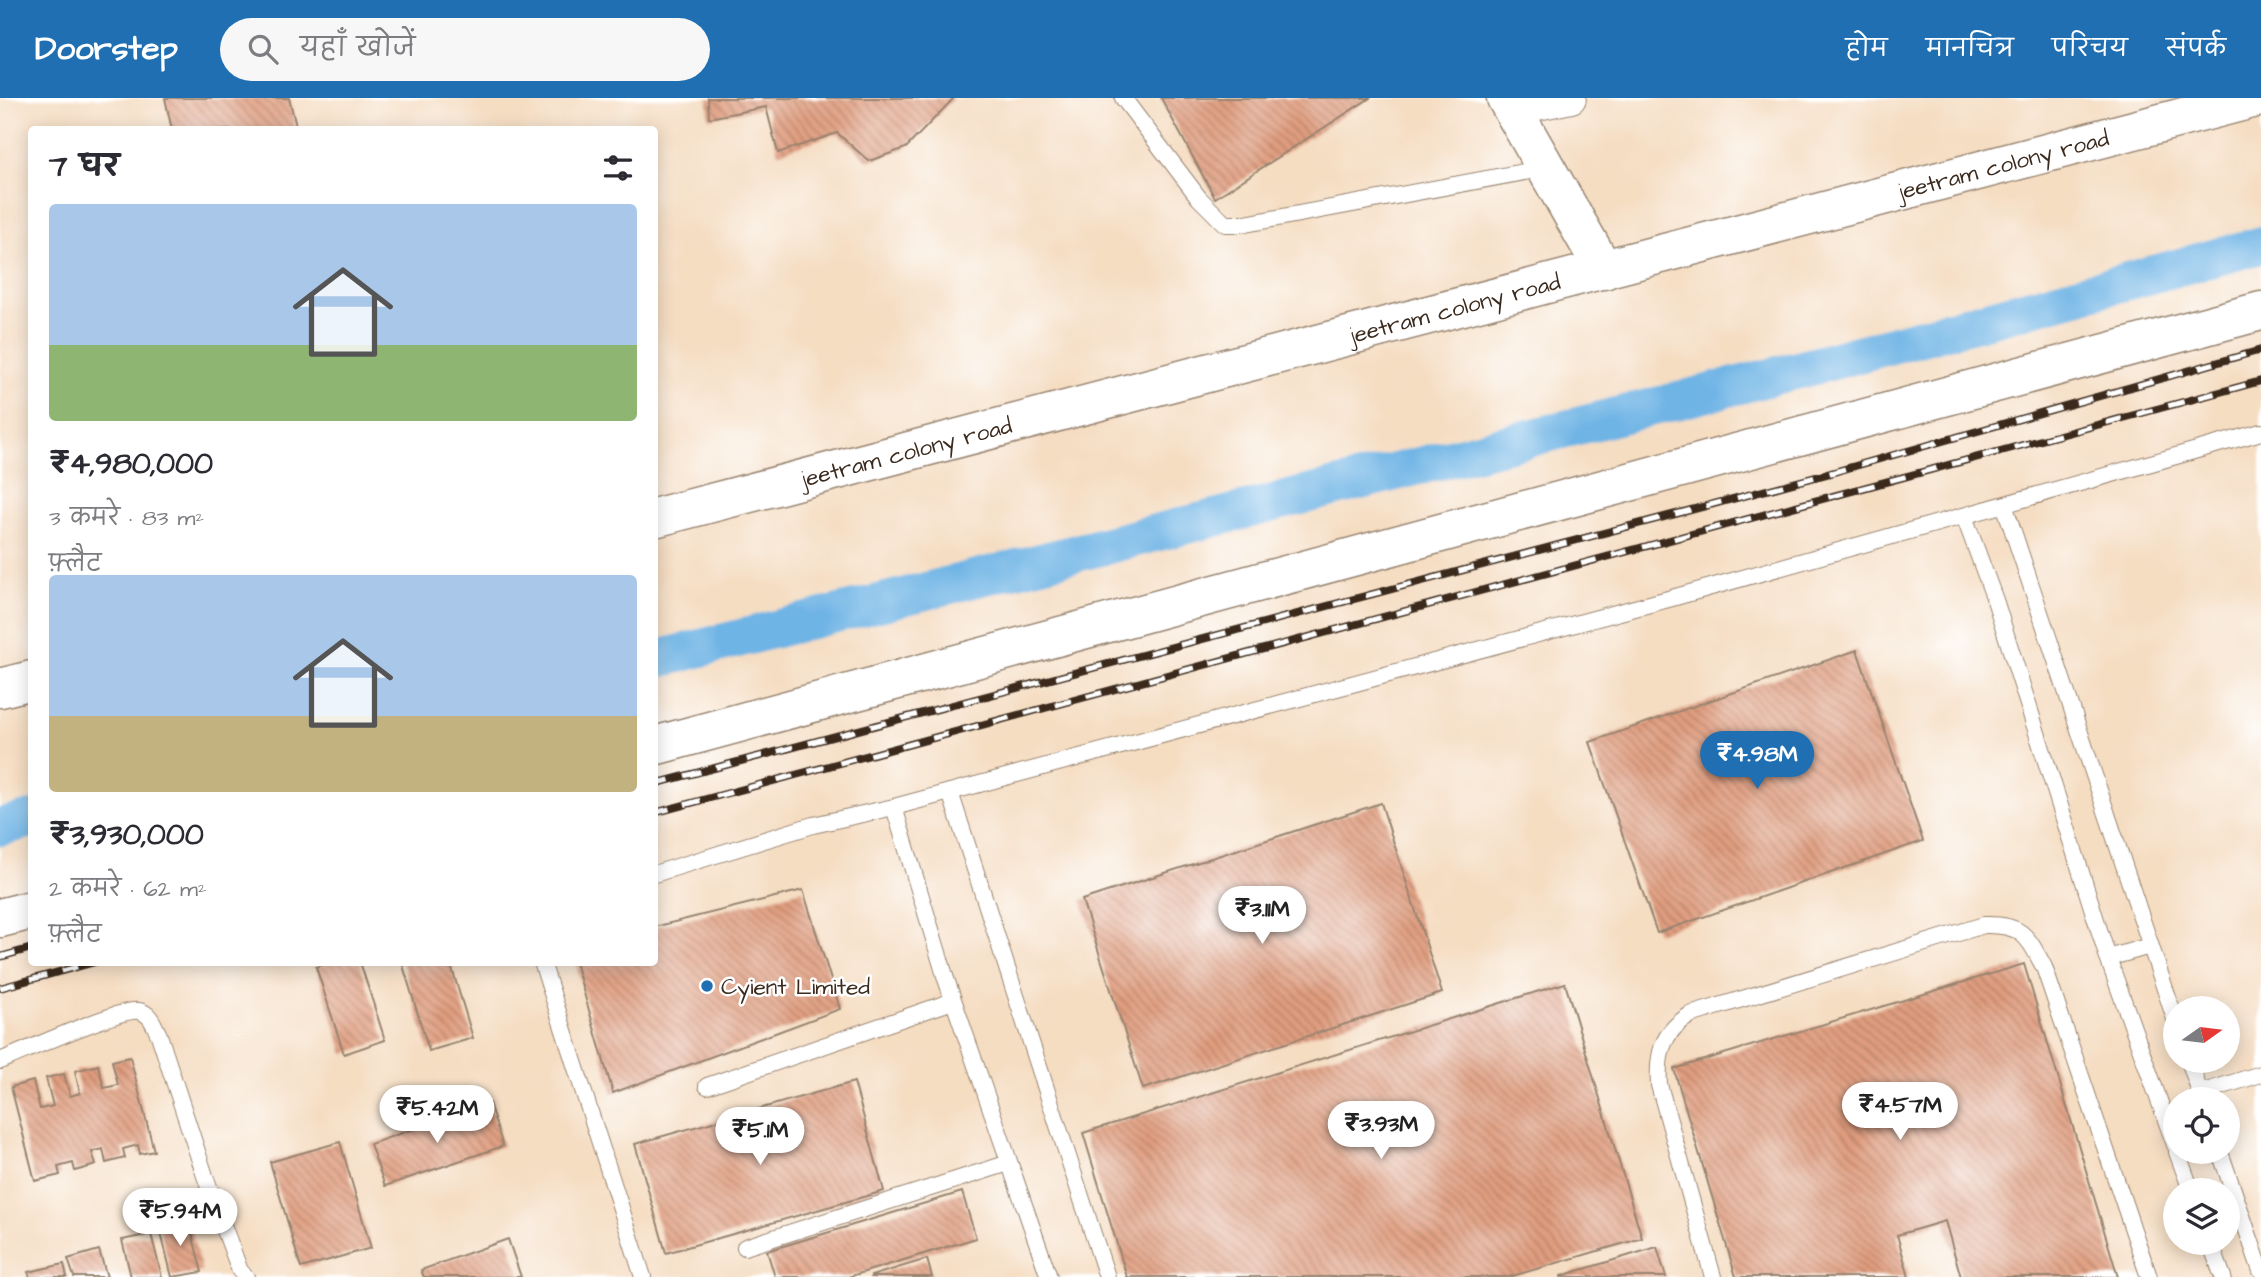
<!DOCTYPE html>
<html lang="hi">
<head>
<meta charset="utf-8">
<style>
	body { margin:0; font-family:"Architects Daughter","Playpen Sans Deva",sans-serif; background:#f7f7f7; color:#2b2b33; height:100vh; display:flex; flex-direction:column; font-size:26px; white-space:nowrap }
	* { box-sizing:border-box; margin:0 }
	p { font-size:23px; color:#7c7c81 }
	.icon { flex:none; width:38px; height:38px; fill:none; stroke:currentColor; stroke-width:2; stroke-linecap:round; stroke-linejoin:round }
	.map { position:relative; flex:1; overflow:hidden }
	.drawer { position:absolute; left:28px; top:28px; width:630px; height:840px; display:flex; flex-direction:column; background:#fff; border-radius:7px; box-shadow:0 4px 18px #0003 }
	.drawer>* { flex:none }
	.needle { width:46px; rotate:76deg }
	.fabs { position:absolute; left:2163px; top:898px; display:grid; gap:14px }
	.fabs a { display:grid; place-items:center; width:77px; height:77px; border-radius:50%; background:#fff; box-shadow:0 4px 18px #0003; font-size:35px }
	.price { position:absolute; translate:-50% -60px; padding:0 16px; border-radius:24px; background:#fff; color:#222; font-size:23px; line-height:46px; filter:drop-shadow(0 2px 4px #0008) }
	.price::after { content:''; position:absolute; left:50%; top:42px; width:21px; height:16px; margin-left:-10px; background:inherit; clip-path:polygon(0 0,100% 0,50% 100%) }
	.price.active { background:#1f6fb2; color:#fff }
	ul { padding:0; list-style:none }
	li { display:grid; align-content:center; gap:14px; height:371px; padding:0 21px }
	li span { display:grid; place-items:center; height:217px; border-radius:7px; color:#555 }
	li>.icon { margin-inline-start:auto }
	span .icon { width:126px; height:126px; fill:#fffc; stroke-width:1 }
	li b { font-size:30px }
	h2 { display:flex; justify-content:space-between; align-items:center; height:84px; padding:0 21px; font-size:30px }
	header { display:flex; align-items:center; gap:42px; box-sizing:border-box; height:98px; padding:0 35px; background:#1f6fb2; color:#fff }
	header strong { font-size:33px }
	nav { display:flex; gap:38px; margin-inline-start:auto; font-size:24px }
	.search { width:490px; height:63px; background:#f7f7f7; display:flex; align-items:center; gap:18px; box-sizing:border-box; padding:0 24px; border-radius:38px; color:#7c7c81; font-size:26px }
	.map>svg:first-child { display:block }
	.lines { fill:none; stroke-linecap:round; stroke-linejoin:round }
	.canal { stroke:#6eb4e5; stroke-width:38 }
	.building { fill:url(#building-back-hatch) }
	.service-casing { stroke:#988470; stroke-width:18 }
	.minor-casing { stroke:#988470; stroke-width:32 }
	.tertiary-casing { stroke:#988470; stroke-width:41 }
	.service { stroke:#fff; stroke-width:16 }
	.minor { stroke:#fff; stroke-width:30 }
	.tertiary { stroke:#fff; stroke-width:38 }
	.rail-casing { stroke:#3b2a1e; stroke-width:8 }
	.rail { stroke:#fff; stroke-width:5; stroke-dasharray:16; stroke-linecap:butt }
	.poi-dot { fill:#1f6fb2; stroke:#fff; stroke-width:2.5 }
	.labels { text-anchor:middle; stroke-width:5; stroke-linejoin:round; paint-order:stroke }
	.street-label { font-size:23px; fill:#3b2a1e; stroke:#fff }
	.poi-label { font-size:23px; fill:#3b2a1e; stroke:#fff; text-anchor:start }
</style>
</head>
<body>
<header>
<strong>Doorstep</strong>
<div class="search"><svg class="icon" aria-label="search" viewBox="0 0 24 24"><circle cx="10" cy="10" r="6"/><path d="M15 15l6 6"/></svg>यहाँ खोजें</div>
<nav><a>होम</a><a>मानचित्र</a><a>परिचय</a><a>संपर्क</a></nav>
</header>
<div class="map">
<svg width="2261" height="1179" viewBox="0 0 2261 1179">
	<defs>
		<pattern id="building-back-hatch" width="6" height="6" patternUnits="userSpaceOnUse" patternTransform="scale(1.75)"><rect width="6" height="6" fill="#e09d7f"/><path d="M-1 5l2 2M0 0l6 6M5-1l2 2" fill="none" stroke="#b78067"/></pattern>
	</defs>
	<rect width="100%" height="100%" fill="#fff"/>
	<filter id="ink" filterUnits="userSpaceOnUse"><feTurbulence type="fractalNoise" baseFrequency=".0143" numOctaves="2"/><feDisplacementMap in="SourceGraphic" scale="14" xChannelSelector="R" yChannelSelector="G"/><feConvolveMatrix kernelMatrix="1 2 1 2 8 2 1 2 1" color-interpolation-filters="sRGB"/></filter>
	<filter id="wash" filterUnits="userSpaceOnUse"><feTurbulence type="fractalNoise" baseFrequency=".00686" numOctaves="4" result="noise"/><feDisplacementMap in="SourceGraphic" scale="28" xChannelSelector="R" yChannelSelector="G"/><feGaussianBlur stdDeviation="1.57" result="paint"/><feColorMatrix in="noise" values="0 0 0 0 0 0 0 0 0 0 0 0 0 0 0 0 0 1.4 0 .05"/><feComposite in="paint" operator="in"/></filter>
	<g filter="url(#wash)">
		<rect width="100%" height="100%" fill="#f5ddc2"/>
		<g class="lines">
			<g class="canal">
				<polyline points="654,562 1814,268 2261,147"/>
				<polyline points="0,729 32,721"/>
			</g>
		</g>
		<g id="blocks">
			<g class="building">
				<polygon points="165,0 289,0 297,32 172,32"/>
				<polygon points="708,0 954,0 906,50 869,63 837,35 778,55 766,9 709,20"/>
				<polygon points="1161,0 1370,0 1215,100"/>
				<polygon points="1857,552 1923,743 1657,835 1590,644"/>
				<polygon points="1381,705 1442,895 1143,991 1082,802"/>
				<polygon points="803,792 840,911 613,995 575,864 654,864 654,829"/>
				<polygon points="330,864 360,864 385,942 344,956 316,869"/>
				<polygon points="402,864 450,864 473,940 429,953"/>
				<polygon points="2024,866 2118,1179 1961,1179 1945,1123 1897,1137 1909,1179 1736,1179 1674,971"/>
				<polygon points="1565,885 1642,1140 1509,1179 1127,1179 1083,1035"/>
				<polygon points="130,959 154,1053 140,1056 138,1047 123,1051 125,1060 106,1065 103,1051 92,1054 96,1067 75,1073 73,1065 58,1069 60,1077 35,1083 11,989 33,983 40,1011 53,1008 46,980 64,976 70,998 80,995 75,973 98,967 104,990 118,987 112,963"/>
				<polygon points="854,984 884,1093 666,1155 635,1046"/>
				<polygon points="489,1005 503,1048 385,1088 370,1046"/>
				<polygon points="340,1044 371,1150 301,1170 270,1064"/>
				<polygon points="962,1094 976,1140 848,1179 775,1179 767,1153"/>
				<polygon points="188,1120 202,1174 172,1179 159,1127"/>
				<polygon points="151,1136 162,1179 131,1179 122,1142"/>
				<polygon points="508,1141 521,1179 424,1179 421,1172"/>
				<polygon points="1657,1149 1666,1179 1561,1179 1561,1178"/>
				<polygon points="99,1152 107,1179 74,1179 68,1161"/>
				<polygon points="927,1161 932,1179 871,1179 871,1178"/>
				<polygon points="64,1166 67,1179 30,1179 28,1174"/>
			</g>
		</g>
	</g>
	<g filter="url(#ink)">
		<use href="#blocks" fill-opacity="0" stroke="#988470" stroke-width="2"/>
		<g class="lines">
			<g class="service-casing">
				<g id="service">
					<polyline points="1123,0 1199,100 1225,126 1245,126 1546,70"/>
					<polyline points="2005,409 2175,921"/>
					<polyline points="1964,418 1995,502 2108,860 2175,1047"/>
					<polyline points="950,694 1107,1179"/>
					<polyline points="894,709 946,881 1049,1179"/>
					<polyline points="654,776 813,727 894,709 1672,500 2261,334"/>
					<polyline points="2108,860 2150,848"/>
					<polyline points="542,864 643,1179"/>
					<polyline points="2189,962 2202,1001"/>
					<path d="M0,963c23,-9 121,-54 139,-50 12,2 15,15 20,24l46,141 35,95 6,6"/>
					<polyline points="707,988 953,903"/>
					<polyline points="2200,995 2261,976"/>
					<polyline points="2177,1054 2191,1092"/>
					<polyline points="2220,1054 2261,1173"/>
					<polyline points="2210,1144 2223,1179"/>
					<polyline points="745,1149 1009,1065"/>
					<path d="M1713,1179l-54,-192c-2,-31 3,-53 31,-70l294,-90c39,-1 43,11 60,42l105,310"/>
				</g>
			</g>
			<g class="minor-casing">
				<polyline id="minor" points="1513,12 1571,0"/>
			</g>
			<g class="tertiary-casing">
				<g id="tertiary">
					<polyline points="1506,0 1604,172"/>
					<path id="s1" d="M654,420l1602,-420"/>
					<polyline points="0,590 32,582"/>
					<polyline points="654,648 2261,213"/>
					<polyline points="0,820 32,812"/>
				</g>
			</g>
			<use href="#service" class="service"/>
			<use href="#minor" class="minor"/>
			<use href="#tertiary" class="tertiary"/>
			<g class="rail-casing">
				<g id="rail">
					<polyline points="654,686 1827,376 2261,252"/>
					<polyline points="654,715 2261,283"/>
					<polyline points="0,859 32,850"/>
					<polyline points="0,890 95,864"/>
				</g>
			</g>
			<use href="#rail" class="rail"/>
		</g>
	</g>
	<circle class="poi-dot" cx="707" cy="888" r="7"/>
	<g class="labels">
		<g class="street-label">
			<text dy="8" stroke="none"><textPath href="#s1" startOffset="1395">jeetram colony road</textPath></text>
			<text dy="8" stroke="none"><textPath href="#s1" startOffset="828">jeetram colony road</textPath></text>
			<text dy="8" stroke="none"><textPath href="#s1" startOffset="261">jeetram colony road</textPath></text>
		</g>
		<g class="poi-label">
			<text x="721" y="896">Cyient Limited</text>
		</g>
	</g>
</svg>
<div class="fabs">
<a><svg class="needle" viewBox="-14 -14 28 28"><path d="M0-13l5 13h-10z" fill="#e53935"/><path d="M0 13l5-13h-10z" fill="#7c7c81"/></svg></a>
<a><svg class="icon" aria-label="locate" viewBox="0 0 24 24"><circle cx="12" cy="12" r="6"/><path d="M12 2v4M12 18v4M2 12h4M18 12h4"/></svg></a>
<a><svg class="icon" aria-label="layers" viewBox="0 0 24 24"><path d="M12 4l9 5-9 5-9-5zM3 14l9 5 9-5"/></svg></a>
</div>
<b class="price active" style="left:1757px;top:693px">₹4.98M</b>
<b class="price" style="left:1262px;top:848px">₹3.11M</b>
<b class="price" style="left:1900px;top:1044px">₹4.57M</b>
<b class="price" style="left:437px;top:1047px">₹5.42M</b>
<b class="price" style="left:1381px;top:1063px">₹3.93M</b>
<b class="price" style="left:760px;top:1069px">₹5.1M</b>
<b class="price" style="left:180px;top:1150px">₹5.94M</b>
<section class="drawer">
<h2>7 घर<svg class="icon" aria-label="filters" viewBox="0 0 24 24"><path d="M4 7h16M4 17h16"/><circle cx="9" cy="7" r="2"/><circle cx="15" cy="17" r="2"/></svg></h2>
<ul>
<li><span style="background:linear-gradient(#a9c7e8 65%,#8fb573 0)"><svg class="icon" aria-label="home" viewBox="0 0 24 24"><path d="M3 11l9-7 9 7M6 9v11h12V9"/></svg></span><div><b>₹4,980,000</b><p>3 कमरे · 83 m²</p><p>फ़्लैट</p></div></li>
<li><span style="background:linear-gradient(#a9c7e8 65%,#c2b280 0)"><svg class="icon" aria-label="home" viewBox="0 0 24 24"><path d="M3 11l9-7 9 7M6 9v11h12V9"/></svg></span><div><b>₹3,930,000</b><p>2 कमरे · 62 m²</p><p>फ़्लैट</p></div></li>
</ul>
</section>
</div>
</body>
</html>
